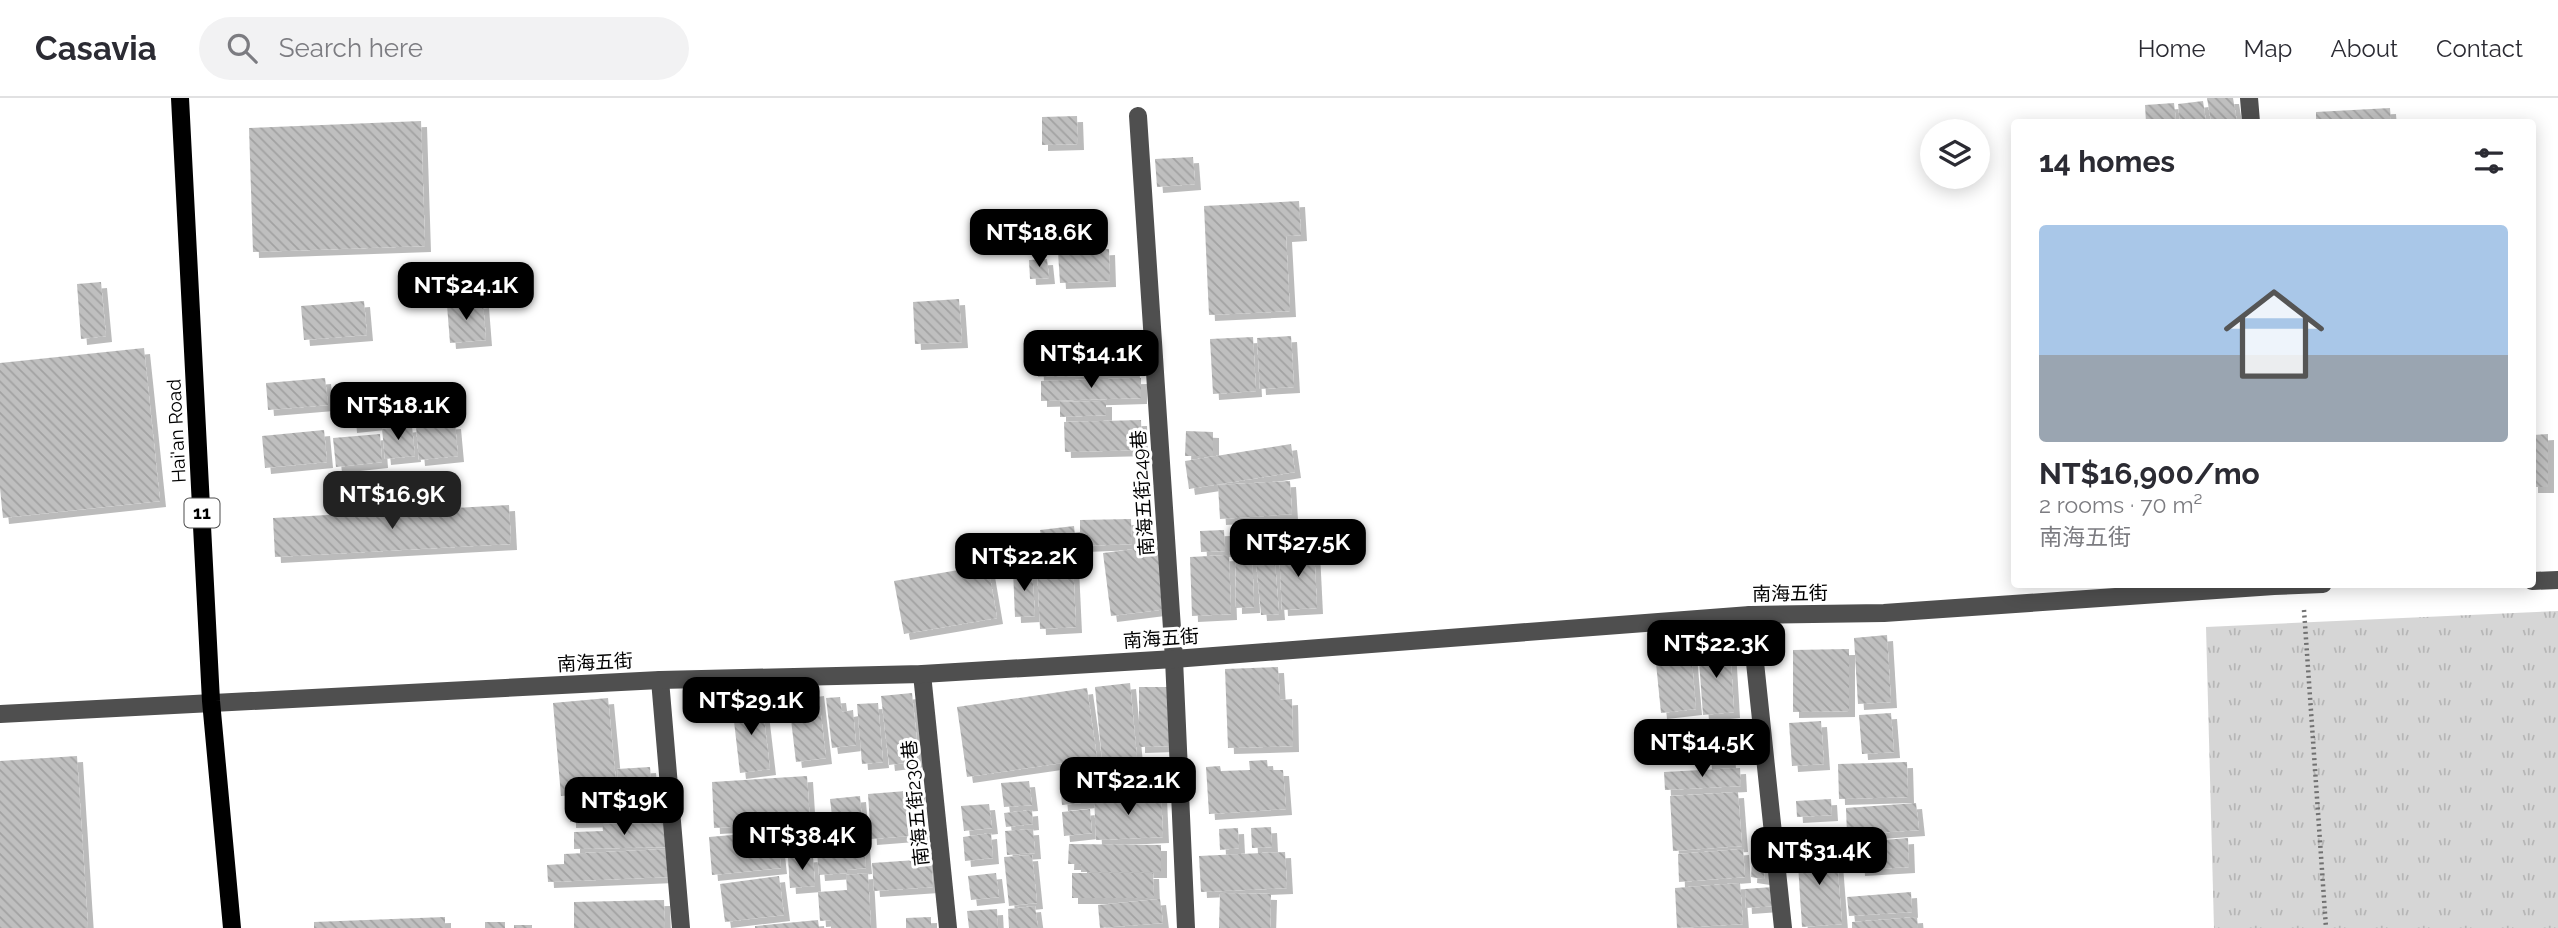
<!DOCTYPE html>
<html lang="en">
<head>
<meta charset="utf-8">
<style>
	body { margin:0; font-family:Raleway,"Noto Sans TC",sans-serif; background:#f2f2f3; color:#2b2b33; height:100vh; display:flex; flex-direction:column; font-size:26px; white-space:nowrap }
	* { box-sizing:border-box; margin:0 }
	p { font-size:23px; color:#7c7c81 }
	.icon { flex:none; width:38px; height:38px; fill:none; stroke:currentColor; stroke-width:2; stroke-linecap:round; stroke-linejoin:round }
	.map { position:relative; flex:1; overflow:hidden }
	.details { position:absolute; left:2011px; top:21px; width:525px; height:469px; display:flex; flex-direction:column; background:#fff; border-radius:7px; box-shadow:0 4px 18px #0003 }
	.details>* { flex:none }
	.tools { position:absolute; left:1920px; top:21px; display:grid; gap:14px }
	.tools a { display:grid; place-items:center; width:70px; height:70px; border-radius:50%; background:#fff; box-shadow:0 4px 18px #0003; font-size:35px }
	.price { position:absolute; translate:-50% -60px; padding:0 16px; border-radius:14px; background:#000; color:#fff; font-size:23px; line-height:46px; filter:drop-shadow(0 2px 4px #0008) }
	.price::after { content:''; position:absolute; left:50%; top:42px; width:21px; height:16px; margin-left:-10px; background:inherit; clip-path:polygon(0 0,100% 0,50% 100%) }
	.price.current { background:#222; color:#fff }
	ul { padding:0; list-style:none }
	li { display:grid; align-content:center; gap:14px; height:371px; padding:0 28px }
	li+li { border-top:2px solid #e1e1e2 }
	li span { display:grid; place-items:center; height:217px; border-radius:7px; color:#555 }
	li>.icon { margin-inline-start:auto }
	span .icon { width:126px; height:126px; fill:#fffc; stroke-width:1 }
	li b { font-size:30px }
	h2 { display:flex; justify-content:space-between; align-items:center; height:84px; padding:0 28px; font-size:30px }
	header { display:flex; align-items:center; gap:42px; box-sizing:border-box; height:98px; padding:0 35px; background:#fff; border-bottom:2px solid #e1e1e2 }
	header strong { font-size:33px }
	nav { display:flex; gap:38px; margin-inline-start:auto; font-size:24px }
	.search { width:490px; height:63px; background:#f2f2f3; display:flex; align-items:center; gap:18px; box-sizing:border-box; padding:0 24px; border-radius:38px; color:#7c7c81; font-size:26px }
	.map>svg:first-child { display:block }
	.grass { fill:url(#grass-tufts) }
	.building { fill:url(#building-back-hatch); filter:url(#shadow) }
	.lines { fill:none; stroke-linecap:round; stroke-linejoin:round }
	.path { stroke:#717171; stroke-width:4.5; stroke-dasharray:2 3.5; stroke-linecap:butt }
	.minor { stroke:#4f4f4f; stroke-width:18 }
	.major { stroke:#000; stroke-width:18 }
	.labels { text-anchor:middle; stroke-width:6; stroke-linejoin:round; paint-order:stroke }
	.shield { fill:#fff; stroke:#4c4c4c; stroke-width:2 }
	.shield-label { font-size:18px; font-weight:bold; fill:#000 }
	.street-label { font-size:19px; fill:#000; stroke:#fff }
</style>
</head>
<body>
<header>
<strong>Casavia</strong>
<div class="search"><svg class="icon" aria-label="search" viewBox="0 0 24 24"><circle cx="10" cy="10" r="6"/><path d="M15 15l6 6"/></svg>Search here</div>
<nav><a>Home</a><a>Map</a><a>About</a><a>Contact</a></nav>
</header>
<div class="map">
<svg width="2558" height="830" viewBox="0 0 2558 830">
	<defs>
		<pattern id="grass-tufts" width="24" height="20" patternUnits="userSpaceOnUse" patternTransform="scale(1.75)"><rect width="24" height="20" fill="#d6d6d6"/><path d="M3 7l-1-3M5 7V3M7 7l1-3M15 17l-1-3M17 17v-4M19 17l1-3" fill="none" stroke="#b6b6b6"/></pattern>
		<pattern id="building-back-hatch" width="6" height="6" patternUnits="userSpaceOnUse" patternTransform="scale(1.75)"><rect width="6" height="6" fill="#bfbfbf"/><path d="M-1 5l2 2M0 0l6 6M5-1l2 2" fill="none" stroke="#a2a2a2"/></pattern>
		<filter id="shadow"><feDropShadow dx="6" dy="6" stdDeviation="0" flood-color="#0004"/></filter>
	</defs>
	<rect width="100%" height="100%" fill="#fff"/>
	<polygon class="grass" points="2558,513 2558,830 2214,830 2206,529"/>
	<g class="building">
		<polygon points="2207,0 2233,0 2237,24 2211,24"/>
		<polygon points="2203,3 2206,24 2180,24 2178,6"/>
		<polygon points="2174,5 2176,24 2146,24 2145,7"/>
		<polygon points="2390,10 2391,24 2316,24 2316,14"/>
		<polygon points="1077,18 1078,46 1042,47 1042,19"/>
		<polygon points="421,23 425,148 253,154 249,30"/>
		<polygon points="1193,59 1195,86 1157,89 1155,61"/>
		<polygon points="1299,103 1301,137 1286,138 1290,213 1209,217 1204,108"/>
		<polygon points="1109,151 1110,183 1060,185 1058,154"/>
		<polygon points="1047,161 1049,180 1030,181 1029,162"/>
		<polygon points="101,184 106,238 81,241 77,186"/>
		<polygon points="959,201 962,244 915,246 913,204"/>
		<polygon points="364,203 367,237 304,242 301,208"/>
		<polygon points="483,204 486,242 450,245 447,207"/>
		<polygon points="1291,238 1294,289 1260,291 1257,240"/>
		<polygon points="1253,239 1256,293 1213,296 1210,241"/>
		<polygon points="1133,246 1134,277 1038,279 1037,249"/>
		<polygon points="144,250 160,403 3,420 0,390 0,265"/>
		<polygon points="325,280 328,307 268,312 266,285"/>
		<polygon points="1141,280 1141,300 1041,303 1041,283"/>
		<polygon points="415,295 417,322 351,329 349,301"/>
		<polygon points="1106,303 1106,317 1060,319 1060,304"/>
		<polygon points="1141,322 1142,352 1065,354 1064,324"/>
		<polygon points="455,325 458,358 419,362 416,328"/>
		<polygon points="412,328 415,358 385,361 382,331"/>
		<polygon points="324,332 327,364 265,370 262,338"/>
		<polygon points="1186,333 1213,334 1213,358 1185,358"/>
		<polygon points="380,336 382,364 336,369 333,340"/>
		<polygon points="2548,336 2548,389 2532,389 2532,337"/>
		<polygon points="1291,346 1295,374 1189,391 1185,363"/>
		<polygon points="1290,383 1292,416 1220,421 1218,387"/>
		<polygon points="509,407 511,446 275,459 273,420"/>
		<polygon points="1131,421 1132,446 1080,448 1080,422"/>
		<polygon points="1279,426 1280,446 1250,448 1250,427"/>
		<polygon points="1074,428 1077,457 1044,461 1040,432"/>
		<polygon points="1224,432 1225,453 1201,454 1200,433"/>
		<polygon points="1159,448 1167,511 1111,518 1103,455"/>
		<polygon points="1314,449 1317,510 1282,512 1279,451"/>
		<polygon points="1274,451 1279,516 1261,517 1255,453"/>
		<polygon points="1252,452 1254,509 1236,510 1235,453"/>
		<polygon points="1229,457 1231,516 1192,518 1190,459"/>
		<polygon points="1073,465 1076,529 1040,531 1037,467"/>
		<polygon points="988,467 997,520 904,536 894,483"/>
		<polygon points="1032,471 1035,518 1015,519 1013,472"/>
		<polygon points="1887,537 1891,604 1858,606 1854,540"/>
		<polygon points="1730,547 1734,614 1703,617 1698,549"/>
		<polygon points="1849,551 1849,613 1793,614 1793,552"/>
		<polygon points="1691,552 1696,611 1661,615 1655,555"/>
		<polygon points="1278,569 1280,602 1292,601 1293,648 1228,650 1225,571"/>
		<polygon points="1130,585 1138,670 1103,674 1095,589"/>
		<polygon points="1139,589 1169,589 1169,648 1139,649"/>
		<polygon points="1087,590 1097,660 967,679 957,609"/>
		<polygon points="818,592 826,660 796,664 788,596"/>
		<polygon points="912,595 919,663 889,667 881,598"/>
		<polygon points="840,599 842,614 853,612 856,647 832,650 826,600"/>
		<polygon points="608,600 617,694 561,698 553,605"/>
		<polygon points="762,603 770,671 740,675 732,606"/>
		<polygon points="878,605 883,664 862,666 857,606"/>
		<polygon points="1891,615 1894,654 1862,656 1859,617"/>
		<polygon points="1701,623 1704,647 1649,653 1646,629"/>
		<polygon points="1821,623 1824,666 1792,668 1789,625"/>
		<polygon points="1728,631 1730,665 1706,667 1704,633"/>
		<polygon points="77,658 88,830 0,830 0,663"/>
		<polygon points="1267,662 1268,672 1283,672 1286,711 1209,716 1206,669 1220,668 1221,673 1250,672 1249,663"/>
		<polygon points="1907,664 1908,699 1839,701 1838,666"/>
		<polygon points="650,669 652,694 619,697 617,671"/>
		<polygon points="1740,670 1741,688 1665,692 1664,674"/>
		<polygon points="807,678 810,724 714,730 712,684"/>
		<polygon points="1088,679 1090,704 1062,707 1060,683"/>
		<polygon points="1029,683 1032,707 1004,709 1001,685"/>
		<polygon points="919,692 922,737 871,741 868,696"/>
		<polygon points="1738,694 1742,748 1673,753 1670,698"/>
		<polygon points="1161,695 1163,739 1096,742 1094,698"/>
		<polygon points="860,698 866,770 847,772 847,775 819,777 814,720 832,718 830,701"/>
		<polygon points="668,699 668,722 570,724 570,718 600,718 600,700"/>
		<polygon points="1831,701 1832,717 1797,719 1796,703"/>
		<polygon points="1916,705 1919,732 1847,737 1846,710"/>
		<polygon points="989,706 992,730 964,733 961,708"/>
		<polygon points="1090,711 1092,735 1064,738 1062,714"/>
		<polygon points="1032,712 1033,726 1006,729 1004,715"/>
		<polygon points="668,725 668,749 574,751 574,734 603,733 602,726"/>
		<polygon points="1271,729 1272,749 1252,750 1251,730"/>
		<polygon points="1238,730 1239,750 1220,752 1219,731"/>
		<polygon points="1033,731 1035,755 1007,757 1005,733"/>
		<polygon points="777,733 781,770 712,777 709,739"/>
		<polygon points="1754,733 1766,733 1764,781 1751,779"/>
		<polygon points="991,735 993,760 965,763 963,739"/>
		<polygon points="1908,740 1909,769 1859,772 1857,744"/>
		<polygon points="1069,746 1161,747 1161,774 1081,774 1081,766 1068,766"/>
		<polygon points="1836,749 1842,826 1802,829 1797,751"/>
		<polygon points="668,751 669,779 548,784 547,767 564,766 564,756"/>
		<polygon points="1743,751 1745,779 1679,784 1678,756"/>
		<polygon points="1285,754 1287,790 1201,794 1199,758"/>
		<polygon points="1032,757 1037,805 1009,808 1004,759"/>
		<polygon points="813,758 815,788 790,790 788,760"/>
		<polygon points="931,761 933,789 874,793 872,765"/>
		<polygon points="868,775 871,830 831,830 831,822 820,823 818,794 847,792 846,777"/>
		<polygon points="996,775 999,799 971,802 968,778"/>
		<polygon points="1072,775 1153,775 1154,800 1072,800"/>
		<polygon points="779,778 784,817 725,824 720,786"/>
		<polygon points="1740,785 1743,826 1677,830 1675,790"/>
		<polygon points="1773,789 1774,808 1746,810 1745,791"/>
		<polygon points="1911,794 1912,814 1849,818 1847,799"/>
		<polygon points="1220,795 1271,796 1270,830 1219,830"/>
		<polygon points="1160,801 1163,825 1100,830 1098,807"/>
		<polygon points="664,802 665,830 574,830 574,804"/>
		<polygon points="1035,808 1038,830 1009,830 1008,811"/>
		<polygon points="997,811 998,830 969,830 967,813"/>
		<polygon points="445,819 445,830 314,830 314,824"/>
		<polygon points="931,819 931,830 906,830 906,820"/>
		<polygon points="1917,819 1918,830 1852,830 1852,824"/>
		<polygon points="818,822 819,830 755,830 755,828"/>
		<rect x="485" y="824" width="20" height="6"/>
		<rect x="514" y="827" width="18" height="3"/>
	</g>
	<g class="lines">
		<polyline class="path" points="2304,512 2326,830"/>
		<g class="minor">
			<polyline points="2249,0 2251,24"/>
			<polyline points="1138,18 1174,561 1186,830"/>
			<polyline points="2532,483 2558,482"/>
			<polyline points="1750,517 1783,830"/>
			<polyline points="922,576 948,830"/>
			<polyline points="660,582 681,830"/>
			<polyline points="0,616 660,582 922,576 1174,561 1750,517 1884,515 2274,488 2323,486"/>
		</g>
		<polyline class="major" points="180,0 211,603 232,830"/>
	</g>
	<g class="labels">
		<rect class="shield" x="184.5" y="400.5" width="35" height="29" rx="5"/>
		<g class="shield-label">
			<text x="202" y="421">11</text>
		</g>
		<g class="street-label">
			<text transform="translate(176 333) rotate(-93)" y="7">Hai'an Road</text>
			<text transform="translate(1142 395) rotate(-94)" y="7">南海五街249巷</text>
			<text transform="translate(1790 495) rotate(-1)" y="7">南海五街</text>
			<text transform="translate(1161 540) rotate(-4)" y="7">南海五街</text>
			<text transform="translate(595 564) rotate(-3)" y="7">南海五街</text>
			<text transform="translate(915 705) rotate(-96)" y="7">南海五街230巷</text>
		</g>
	</g>
</svg>
<div class="tools">
<a><svg class="icon" aria-label="layers" viewBox="0 0 24 24"><path d="M12 4l9 5-9 5-9-5zM3 14l9 5 9-5"/></svg></a>
</div>
<b class="price" style="left:1039px;top:171px">NT$18.6K</b>
<b class="price" style="left:466px;top:224px">NT$24.1K</b>
<b class="price" style="left:1091px;top:292px">NT$14.1K</b>
<b class="price" style="left:398px;top:344px">NT$18.1K</b>
<b class="price current" style="left:392px;top:433px">NT$16.9K</b>
<b class="price" style="left:1298px;top:481px">NT$27.5K</b>
<b class="price" style="left:1024px;top:495px">NT$22.2K</b>
<b class="price" style="left:1716px;top:582px">NT$22.3K</b>
<b class="price" style="left:751px;top:639px">NT$29.1K</b>
<b class="price" style="left:1702px;top:681px">NT$14.5K</b>
<b class="price" style="left:1128px;top:719px">NT$22.1K</b>
<b class="price" style="left:624px;top:739px">NT$19K</b>
<b class="price" style="left:802px;top:774px">NT$38.4K</b>
<b class="price" style="left:1819px;top:789px">NT$31.4K</b>
<section class="details">
<h2>14 homes<svg class="icon" aria-label="filters" viewBox="0 0 24 24"><path d="M4 7h16M4 17h16"/><circle cx="9" cy="7" r="2"/><circle cx="15" cy="17" r="2"/></svg></h2>
<ul>
<li><span style="background:linear-gradient(#a9c7e8 60%,#9aa5b1 0)"><svg class="icon" aria-label="home" viewBox="0 0 24 24"><path d="M3 11l9-7 9 7M6 9v11h12V9"/></svg></span><div><b>NT$16,900/mo</b><p>2 rooms · 70 m²</p><p>南海五街</p></div></li>
</ul>
</section>
</div>
</body>
</html>
